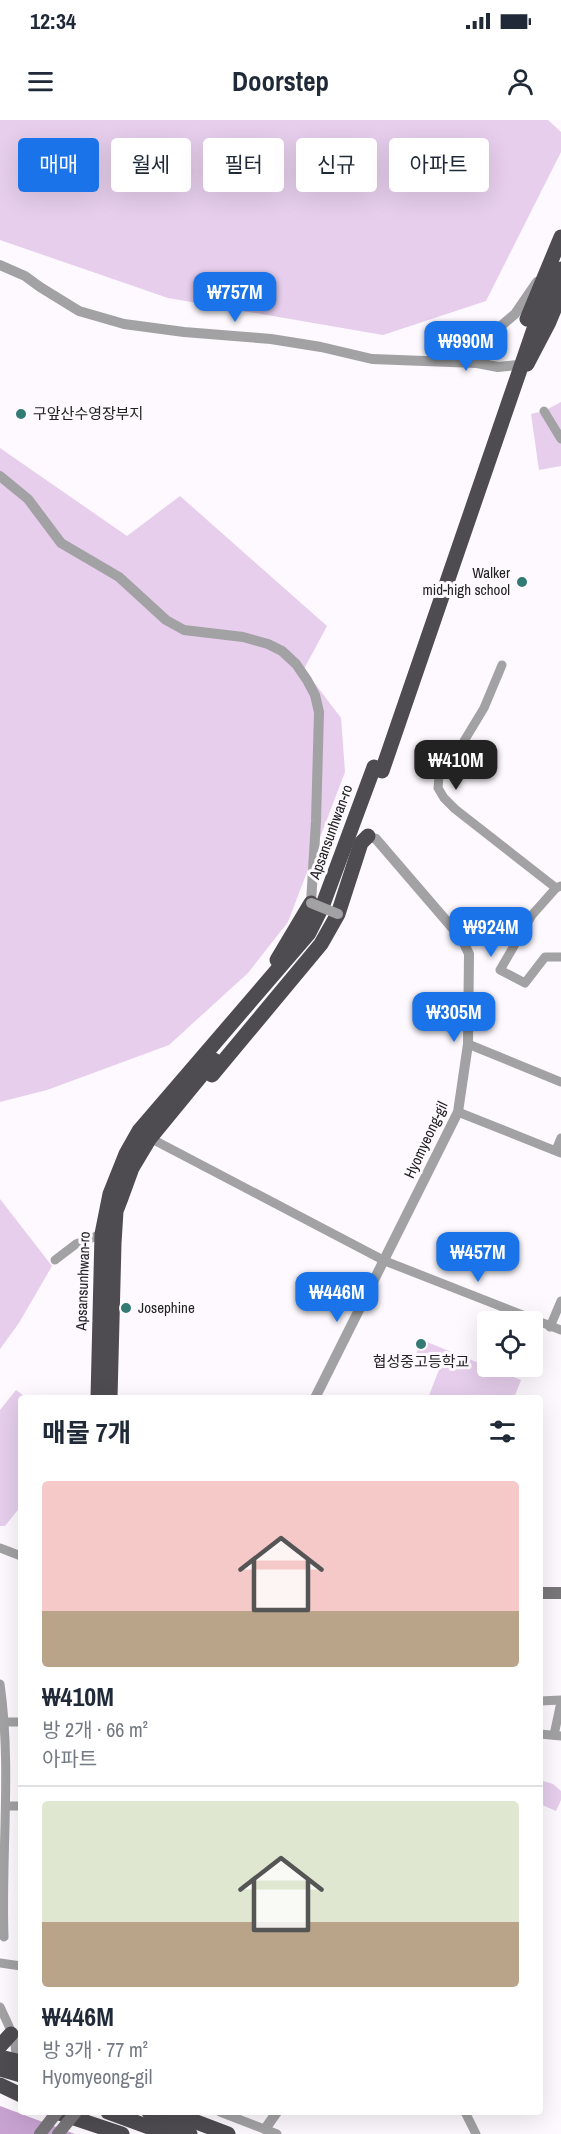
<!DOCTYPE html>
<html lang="ko">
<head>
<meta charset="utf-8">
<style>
	body { margin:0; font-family:"Archivo Narrow","Noto Sans KR",sans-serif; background:#f6f6f7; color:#1f2937; height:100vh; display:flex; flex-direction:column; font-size:22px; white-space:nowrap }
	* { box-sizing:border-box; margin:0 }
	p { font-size:20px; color:#747a83 }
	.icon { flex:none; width:33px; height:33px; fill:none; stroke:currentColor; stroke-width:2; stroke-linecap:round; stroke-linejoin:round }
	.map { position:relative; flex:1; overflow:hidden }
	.drawer { position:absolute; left:18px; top:1275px; width:525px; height:720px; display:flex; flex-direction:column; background:#fff; border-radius:6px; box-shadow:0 6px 24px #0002 }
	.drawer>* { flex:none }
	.guide { position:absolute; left:18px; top:18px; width:525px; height:54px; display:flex; gap:12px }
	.tools { position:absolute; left:477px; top:1191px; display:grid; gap:12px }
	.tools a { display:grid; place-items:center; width:66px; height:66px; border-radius:6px; background:#fff; box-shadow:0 6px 24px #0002; font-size:30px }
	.price { position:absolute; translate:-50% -51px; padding:0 14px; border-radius:12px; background:#1a73e8; color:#fff; font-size:20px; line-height:39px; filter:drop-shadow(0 2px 3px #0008) }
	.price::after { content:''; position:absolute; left:50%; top:36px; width:18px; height:14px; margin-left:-9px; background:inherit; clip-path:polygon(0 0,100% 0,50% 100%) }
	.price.selected { background:#222; color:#fff }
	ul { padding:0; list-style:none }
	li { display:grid; align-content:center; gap:12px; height:318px; padding:0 24px }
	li+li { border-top:2px solid #e0e1e3 }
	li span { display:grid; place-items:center; height:186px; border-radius:6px; color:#555 }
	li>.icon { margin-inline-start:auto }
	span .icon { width:108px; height:108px; fill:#fffc; stroke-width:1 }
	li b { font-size:26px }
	h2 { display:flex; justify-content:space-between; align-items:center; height:72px; padding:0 24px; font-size:26px }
	.chip { padding:0 21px; border-radius:6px; background:#fff; box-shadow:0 6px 24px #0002; font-size:21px; line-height:54px }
	.chip.selected { background:#1a73e8; color:#fff }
	.status { display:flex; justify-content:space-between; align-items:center; height:42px; padding:0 30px; background:#fff; direction:ltr }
	.status svg { height:16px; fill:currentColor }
	header { display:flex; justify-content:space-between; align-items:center; height:78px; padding:0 24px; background:#fff; font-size:27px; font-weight:700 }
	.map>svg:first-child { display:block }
	.green { fill:#e6ceec }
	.water { fill:#c8a3d2 }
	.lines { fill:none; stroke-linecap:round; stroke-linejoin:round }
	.minor { stroke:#a2a1a3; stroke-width:9 }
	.tertiary { stroke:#a2a1a3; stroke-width:10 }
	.secondary { stroke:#787679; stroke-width:12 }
	.trunk { stroke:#4e4c50; stroke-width:15 }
	.tertiary-bridge { stroke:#a2a1a3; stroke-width:10 }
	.secondary-bridge { stroke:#787679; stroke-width:12 }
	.trunk-bridge { stroke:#4e4c50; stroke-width:15 }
	.poi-dot { fill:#337a74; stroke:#fdf9fe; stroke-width:2 }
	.labels { text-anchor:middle; stroke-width:6; stroke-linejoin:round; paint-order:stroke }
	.poi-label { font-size:15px; fill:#232223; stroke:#fdf9fe; text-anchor:start }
	.street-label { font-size:15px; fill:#232223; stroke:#fdf9fe }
</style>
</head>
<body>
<div class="status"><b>12:34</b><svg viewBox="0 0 49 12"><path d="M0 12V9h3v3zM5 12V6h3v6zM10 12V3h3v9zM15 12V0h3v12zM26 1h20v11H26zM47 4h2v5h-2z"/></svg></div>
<header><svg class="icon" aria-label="menu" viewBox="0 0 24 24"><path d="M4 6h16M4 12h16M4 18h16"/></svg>Doorstep<svg class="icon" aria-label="person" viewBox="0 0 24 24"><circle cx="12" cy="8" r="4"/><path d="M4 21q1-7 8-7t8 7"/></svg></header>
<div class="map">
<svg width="561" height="2014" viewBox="0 0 561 2014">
	<rect width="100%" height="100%" fill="#fdf9fe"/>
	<g class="green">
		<polygon points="0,0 548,0 561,12 561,32 486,181 383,215 168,178 0,120"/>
		<polygon points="561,282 561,346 539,350 531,294 544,291"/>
		<polygon points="0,328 127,416 180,376 327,506 304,549 341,598 345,652 288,802 248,853 169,925 47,970 0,982"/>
		<polygon points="0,1079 52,1146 19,1203 0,1229"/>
		<polygon points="422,1220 521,1260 514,1278 428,1278 440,1247 415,1236"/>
		<polygon points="16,1270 27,1278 21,1278 21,1386 5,1406 0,1406 0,1290"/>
		<polygon points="540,1660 553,1664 561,1671 561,1680 556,1691 540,1684"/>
	</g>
	<polygon class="water" points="0,1986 75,2014 0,2014"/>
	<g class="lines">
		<g class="minor">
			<polyline points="544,291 561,319"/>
			<polyline points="502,545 484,588 458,631 443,646 439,656 438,668 444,678 455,689 556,768"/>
			<polyline points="561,766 556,768 532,795 500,850 525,863 545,837 561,837"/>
			<polyline points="468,924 561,962"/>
			<polyline points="458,992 561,1033"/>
			<polyline points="150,1018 385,1141 561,1210"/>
			<polyline points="556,1030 561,1018"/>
			<polyline points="55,1140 76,1124 102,1114"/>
			<polyline points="550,1207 561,1181"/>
			<polyline points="0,1428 21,1436"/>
			<path d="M0,1564c12,84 1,169 4,253"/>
			<polyline points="540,1581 561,1580"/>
			<polyline points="0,1602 21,1602"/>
			<polyline points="540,1614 561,1616"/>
			<polyline points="554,1615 561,1582"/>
			<polyline points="6,1686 21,1686"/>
			<polyline points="0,1843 21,1846"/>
			<path d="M0,1887c7,15 19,36 15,53"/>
			<polyline points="220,1992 277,2014"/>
			<polyline points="465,1992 476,2014"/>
		</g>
		<g class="tertiary">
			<polyline points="0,145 25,156 40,167 79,191 124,204 184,212 271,219 321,227 372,239 477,243"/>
			<polyline points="475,238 477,243 498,247 527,244"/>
			<polyline points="450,239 470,232 515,194 537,162"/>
			<polyline points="0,356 28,379 61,423 119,457 166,500 184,510 243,517 268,524 282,531 296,544 307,560 315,575 319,592 316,701 311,783"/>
			<polyline points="315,1278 458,992 468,924 469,834 462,819 376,719 368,716"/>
			<polyline points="265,2009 277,1992"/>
		</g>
		<polyline class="secondary" points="540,1473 561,1473"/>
		<g class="trunk">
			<polyline points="527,199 561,117"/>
			<polyline points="536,203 561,149"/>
			<polyline points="527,244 549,202 561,173"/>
			<polyline points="277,840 311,783"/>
			<polyline points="212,955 321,824 338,794 361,723 368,716"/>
			<polyline points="98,1278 102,1114 110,1074 126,1034 139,1011 309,813 322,787 374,647"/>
			<polyline points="110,1278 114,1123 116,1091 121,1078 132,1048 150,1018 214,940"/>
			<polyline points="0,1926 11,1914"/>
			<polyline points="0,1937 21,1942"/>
			<polyline points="0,1949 21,1955"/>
			<polyline points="0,1965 21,1975"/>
			<polyline points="56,1992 122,2014"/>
			<polyline points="108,1992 168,2014"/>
			<polyline points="149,1992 179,2003"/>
			<polyline points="170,1992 228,2014"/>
			<polyline points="167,2005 190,2014"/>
		</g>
		<polyline class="tertiary-bridge" points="311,783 338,794"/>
		<g class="secondary-bridge">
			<polyline points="40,2014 57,1992"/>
			<polyline points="58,2014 76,1992"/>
		</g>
		<polyline class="trunk-bridge" points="382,651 536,203"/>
	</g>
	<g class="poi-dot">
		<circle cx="21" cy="294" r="6"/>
		<circle cx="522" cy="462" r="6"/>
		<circle cx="126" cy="1188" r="6"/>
		<circle cx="421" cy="1224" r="6"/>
	</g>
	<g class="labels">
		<g class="poi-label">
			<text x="33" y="299">구앞산수영장부지</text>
			<text x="510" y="458" text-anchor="end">Walker<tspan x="510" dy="17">mid-high school</tspan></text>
			<text x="138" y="1193">Josephine</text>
			<text x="421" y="1247" text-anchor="middle">협성중고등학교</text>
		</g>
		<g class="street-label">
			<text transform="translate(331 712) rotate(-70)" y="5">Apsansunhwan-ro</text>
			<text transform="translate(426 1020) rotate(-65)" y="5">Hyomyeong-gil</text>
			<text transform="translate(83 1161) rotate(-88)" y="5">Apsansunhwan-ro</text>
		</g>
	</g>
</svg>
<div class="tools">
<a><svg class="icon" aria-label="locate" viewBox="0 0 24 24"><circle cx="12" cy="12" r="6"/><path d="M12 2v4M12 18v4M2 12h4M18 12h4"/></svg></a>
</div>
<b class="price" style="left:235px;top:203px">₩757M</b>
<b class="price" style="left:466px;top:252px">₩990M</b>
<b class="price selected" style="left:456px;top:671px">₩410M</b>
<b class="price" style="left:491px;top:838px">₩924M</b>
<b class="price" style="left:454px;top:923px">₩305M</b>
<b class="price" style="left:478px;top:1163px">₩457M</b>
<b class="price" style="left:337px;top:1203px">₩446M</b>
<div class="guide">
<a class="chip selected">매매</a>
<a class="chip">월세</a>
<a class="chip">필터</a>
<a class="chip">신규</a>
<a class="chip">아파트</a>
</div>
<section class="drawer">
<h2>매물 7개<svg class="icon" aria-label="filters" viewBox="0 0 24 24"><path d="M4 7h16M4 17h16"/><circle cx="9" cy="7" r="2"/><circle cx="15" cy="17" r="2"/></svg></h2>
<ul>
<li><span style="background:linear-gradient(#f6c9c9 70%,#b9a48a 0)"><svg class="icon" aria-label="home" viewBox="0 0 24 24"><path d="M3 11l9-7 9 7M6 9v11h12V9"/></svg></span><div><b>₩410M</b><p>방 2개 · 66 m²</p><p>아파트</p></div></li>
<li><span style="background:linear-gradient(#dfe7d0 65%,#b9a48a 0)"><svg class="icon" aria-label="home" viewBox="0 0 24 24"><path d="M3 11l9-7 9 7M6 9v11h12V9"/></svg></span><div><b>₩446M</b><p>방 3개 · 77 m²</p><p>Hyomyeong-gil</p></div></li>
</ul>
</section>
</div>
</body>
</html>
